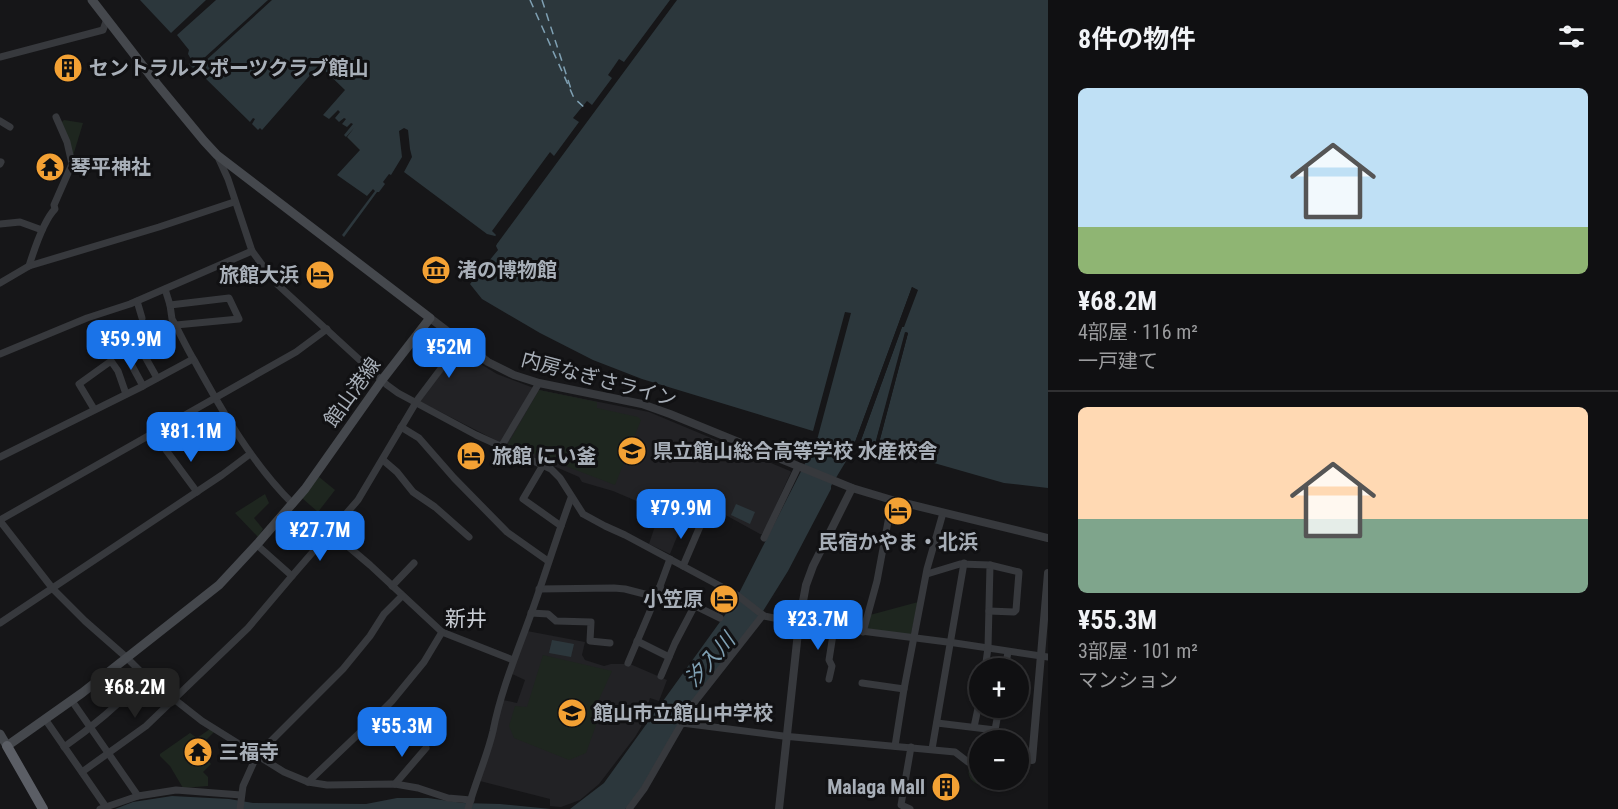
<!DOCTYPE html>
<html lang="ja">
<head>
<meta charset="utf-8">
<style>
	body { margin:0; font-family:"Roboto Condensed","Noto Sans JP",sans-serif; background:#19191b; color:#f1f3f6; height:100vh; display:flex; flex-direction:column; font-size:22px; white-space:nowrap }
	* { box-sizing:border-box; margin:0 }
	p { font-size:20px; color:#9c9d9f }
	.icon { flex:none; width:33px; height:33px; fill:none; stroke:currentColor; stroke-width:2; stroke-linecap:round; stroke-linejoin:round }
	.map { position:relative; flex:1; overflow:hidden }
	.panel { display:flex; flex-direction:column; background:#101012; width:570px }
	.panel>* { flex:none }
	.tools { position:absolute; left:969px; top:658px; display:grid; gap:12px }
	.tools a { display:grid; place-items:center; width:60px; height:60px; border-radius:50%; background:#101012; box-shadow:0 2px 4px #0004,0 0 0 2px #303032; font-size:30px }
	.price { position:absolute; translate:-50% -51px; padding:0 14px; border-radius:12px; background:#1a73e8; color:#fff; font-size:20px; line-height:39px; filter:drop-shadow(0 2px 3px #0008) }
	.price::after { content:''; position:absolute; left:50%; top:36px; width:18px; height:14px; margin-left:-9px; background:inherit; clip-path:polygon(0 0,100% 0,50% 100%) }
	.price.current { background:#222; color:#fff }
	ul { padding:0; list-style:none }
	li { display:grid; align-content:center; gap:12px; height:318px; padding:0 30px }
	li+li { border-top:2px solid #303032 }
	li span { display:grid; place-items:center; height:186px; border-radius:9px; color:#555 }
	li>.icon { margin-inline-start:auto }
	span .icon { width:108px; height:108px; fill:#fffc; stroke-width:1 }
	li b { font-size:26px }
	h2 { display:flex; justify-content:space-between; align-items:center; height:72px; padding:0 30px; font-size:26px }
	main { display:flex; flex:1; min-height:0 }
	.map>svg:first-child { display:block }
	.built { fill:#222225 }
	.green { fill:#1e261f }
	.water { fill:#2c373c }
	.pier { fill:#161618 }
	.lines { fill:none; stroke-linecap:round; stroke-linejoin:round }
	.ferry { stroke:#7fa0b3; stroke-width:1.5; stroke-dasharray:8 6; stroke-linecap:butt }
	.minor { stroke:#37393d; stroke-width:7 }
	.tertiary { stroke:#37393d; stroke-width:8 }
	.secondary { stroke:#45484d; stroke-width:9 }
	.trunk { stroke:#5b5e65; stroke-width:10 }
	.labels { text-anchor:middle; stroke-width:6; stroke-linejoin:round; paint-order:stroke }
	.poi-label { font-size:20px; font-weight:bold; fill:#a8afb8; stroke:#111113; text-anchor:start }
	.street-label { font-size:20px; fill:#a8afb8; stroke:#111113 }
	.neighbourhood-label { font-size:21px; fill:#c9cdd4; stroke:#111113 }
	.water-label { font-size:21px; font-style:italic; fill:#7fa0b3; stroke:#111113 }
</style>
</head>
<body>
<main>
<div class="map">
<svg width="1048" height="809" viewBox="0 0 1048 809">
	<rect width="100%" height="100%" fill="#161618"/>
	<g class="built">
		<polygon points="459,351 497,374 539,390 649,412 790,471 791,472 767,525 762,534 760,534 693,497 670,554 649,544 660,511 613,491 582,482 579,477 505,445 421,402 420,399"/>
		<polygon points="527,631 585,642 582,655 585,660 604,666 611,664 630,664 667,680 659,701 650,698 641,727 635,737 599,784 580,800 561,807 550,806 550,799 480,781 503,700 517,703 525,680 510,673"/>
	</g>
	<g class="green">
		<polygon points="64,120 83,123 73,156 62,126 62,122"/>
		<polygon points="539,390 597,402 597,408 638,417 641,420 615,485 508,444"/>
		<polygon points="319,477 335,490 318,512 302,498"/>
		<polygon points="265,494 269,503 254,518 263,529 258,537 235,513"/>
		<polygon points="918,602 911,634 909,635 865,630 870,615"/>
		<polygon points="543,655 612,671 595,708 600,714 586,753 569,760 514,738 509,726 515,706 527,707"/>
		<polygon points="210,729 214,732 190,756 198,758 205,756 211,764 203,772 208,777 208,786 183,788 170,766 160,756 160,754 190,733 197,738"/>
		<path d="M979,760l1,20h3l-3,5c-14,-4 -16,-20 -1,-25z"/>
	</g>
	<g class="water">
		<polygon points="140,0 206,0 171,33"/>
		<polygon points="216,0 268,0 193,68 189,64 192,61 188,54 189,50 177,35"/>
		<polygon points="272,0 1048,0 1048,488 1004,483 878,447 908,333 906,332 875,445 861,440 902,327 917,290 912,287 851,453 831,486 831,489 788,571 760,616 679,723 636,797 625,809 570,809 604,783 735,601 817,440 851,313 845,312 813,431 642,379 593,360 540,333 482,299 470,284 498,250 496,246 497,242 495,236 487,234 404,172 412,157 410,149 408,130 404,128 399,131 402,157 391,175 389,174 383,182 385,184 379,192 377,192 344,237 342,235 375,191 373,189 367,196 337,175 360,150 347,137 354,128 346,137 344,135 353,124 351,123 347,127 342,124 346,119 344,118 339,122 335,118 340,112 338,110 329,119 323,115 345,90 319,65 262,130 260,128 258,130 252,124 255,119 253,118 250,122 200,73 205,68 202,64"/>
		<polygon points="736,504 755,512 750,524 731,515"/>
		<polygon points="552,640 574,644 571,657 549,653"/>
		<polygon points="172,796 229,799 253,803 366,804 397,798 428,798 463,803 500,804 551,809 115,809 133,802"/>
	</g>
	<g class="pier">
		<polygon points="670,0 677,0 494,248 494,243 493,239 496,235 492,231 550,152 554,156 579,122 573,118 587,101 592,105 612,78 608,75 619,59 624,62"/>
		<polygon points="912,287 918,290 904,327 902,327 860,443 858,441 854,454 851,453"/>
		<polygon points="905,332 908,333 877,450 874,448"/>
	</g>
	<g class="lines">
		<g class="ferry">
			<polyline points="530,0 574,98 585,108"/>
			<polyline points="542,0 571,89"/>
		</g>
		<g class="minor">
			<polyline points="0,57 103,30 107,19"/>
			<polyline points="0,121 10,127"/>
			<polyline points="218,157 228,179 252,251 263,266 278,285 387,385 398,393 476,435 551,469 560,478 583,514 605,526 625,535 722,587 737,595 764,616 799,623 955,643 1048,657"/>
			<polyline points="0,164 1,162"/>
			<polyline points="0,224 20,222 42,230"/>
			<path d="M29,266c5,-16 15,-46 26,-57l-1,-4 18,-41 -5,-22 -11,-25"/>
			<polyline points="0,283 29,266 159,227 234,202"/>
			<path d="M165,289l5,16 2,14c8,14 14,28 22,41 28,51 57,102 99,144"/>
			<polyline points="137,301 142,318"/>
			<polyline points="170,305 229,298 239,319 176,325"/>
			<polyline points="134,337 157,378"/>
			<polyline points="124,351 143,386"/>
			<polyline points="0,354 87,318 130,304 252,251"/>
			<polyline points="94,409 79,384 111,361 118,371 126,394"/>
			<polyline points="401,427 419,438 454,478 507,532 548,561"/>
			<polyline points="501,447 539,383"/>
			<polyline points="166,450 197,492"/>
			<polyline points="0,457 143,386 193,359"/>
			<polyline points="383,460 397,472 413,492 435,507 469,537"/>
			<polyline points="543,465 523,499 561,526"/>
			<polyline points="0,520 296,352 327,329"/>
			<polyline points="0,521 53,589 85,621 126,657 146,677 202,721 284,772 308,782 327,785 395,784 418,788 448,798 471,800"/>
			<polyline points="331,532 370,565 442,632 513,660"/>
			<polyline points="764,538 798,467"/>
			<polyline points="257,545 292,576"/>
			<polyline points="683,566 701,524"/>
			<polyline points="927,574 960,564 990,565 988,648 985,669"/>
			<polyline points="392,586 414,563"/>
			<polyline points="659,588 720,618"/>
			<polyline points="539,589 614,588 625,589 656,597"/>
			<polyline points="989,611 1014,612 1016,610 1019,572 990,565"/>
			<polyline points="531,613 548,614 556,621 591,622 590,641 610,643"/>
			<polyline points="0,623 222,475 250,454"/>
			<polyline points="863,632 877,581 892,500"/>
			<polyline points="637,641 669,657"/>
			<polyline points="628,663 656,597 670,559"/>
			<polyline points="1005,669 1008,652"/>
			<polyline points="661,676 675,643 695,605"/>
			<polyline points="829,679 832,666 829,660 834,628"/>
			<polyline points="862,683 904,689"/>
			<polyline points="72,701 138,796"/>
			<polyline points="45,719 106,807"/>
			<polyline points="682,723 686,713 763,615"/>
			<polyline points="937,723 995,730 999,708"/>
			<polyline points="974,727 980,699"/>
			<polyline points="895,746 904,689 927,569 943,513"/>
			<path d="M64,747c30,-21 56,-44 82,-70"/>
			<polyline points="932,749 964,563"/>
			<polyline points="82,772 146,726 248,628 292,576 358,500 418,399 461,342"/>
			<polyline points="308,782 371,722 392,701 424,662 442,632"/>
			<polyline points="395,784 426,748"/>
			<polyline points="100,809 138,796 176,790 241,795"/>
			<polyline points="240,809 243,786 257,755 343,669 370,636 384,614 402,596"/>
			<path d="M468,809c7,-26 19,-52 25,-78 8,-41 24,-78 38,-117 14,-39 26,-78 40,-116"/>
			<polyline points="629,809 644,789 682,723 783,736 955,752 968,762"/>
			<polyline points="910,809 901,805 911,747"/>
		</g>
		<g class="tertiary">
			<polyline points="430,318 488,362 514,375 539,383 642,404 670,414 852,488 892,500 1048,538"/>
			<polyline points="1032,760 1048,573"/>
			<polyline points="779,809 799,623 806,585 813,566 852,488"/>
		</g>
		<polyline class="secondary" points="0,734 7,746 82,693 219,585 259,542 305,489 382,380 430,318 217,155 204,141 157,84 92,0"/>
		<polyline class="trunk" points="7,746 43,809"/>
	</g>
	<defs>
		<g id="building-disc" transform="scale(1.5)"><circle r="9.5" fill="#f3a134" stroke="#111113"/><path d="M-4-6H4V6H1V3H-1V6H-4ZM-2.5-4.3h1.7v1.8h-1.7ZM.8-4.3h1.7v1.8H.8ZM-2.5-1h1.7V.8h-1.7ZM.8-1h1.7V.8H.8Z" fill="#111"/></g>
		<g id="temple-disc" transform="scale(1.5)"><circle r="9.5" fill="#f3a134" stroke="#111113"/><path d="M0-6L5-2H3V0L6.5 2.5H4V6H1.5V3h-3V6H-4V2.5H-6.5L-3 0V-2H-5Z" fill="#111"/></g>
		<g id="museum-disc" transform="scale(1.5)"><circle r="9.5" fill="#f3a134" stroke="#111113"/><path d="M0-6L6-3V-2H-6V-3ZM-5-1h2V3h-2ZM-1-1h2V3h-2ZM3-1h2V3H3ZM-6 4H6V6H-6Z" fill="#111"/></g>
		<g id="hotel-disc" transform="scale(1.5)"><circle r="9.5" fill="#f3a134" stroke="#111113"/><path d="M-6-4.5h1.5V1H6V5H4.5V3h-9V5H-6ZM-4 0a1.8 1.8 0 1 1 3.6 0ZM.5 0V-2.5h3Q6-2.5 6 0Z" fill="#111"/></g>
		<g id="school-disc" transform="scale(1.5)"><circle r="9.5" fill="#f3a134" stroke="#111113"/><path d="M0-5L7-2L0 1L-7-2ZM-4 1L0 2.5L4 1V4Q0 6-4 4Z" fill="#111"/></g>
	</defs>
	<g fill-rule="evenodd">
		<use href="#building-disc" x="68" y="68"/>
		<use href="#temple-disc" x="50" y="167"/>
		<use href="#museum-disc" x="436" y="270"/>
		<use href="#hotel-disc" x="320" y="275"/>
		<use href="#school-disc" x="632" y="451"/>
		<use href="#hotel-disc" x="471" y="456"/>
		<use href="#hotel-disc" x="898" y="511"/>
		<use href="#hotel-disc" x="724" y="599"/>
		<use href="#school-disc" x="572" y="713"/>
		<use href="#temple-disc" x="198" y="752"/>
		<use href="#building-disc" x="946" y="787"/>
	</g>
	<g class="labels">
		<g class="poi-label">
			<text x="89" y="75">セントラルスポーツクラブ館山</text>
			<text x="71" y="174">琴平神社</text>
			<text x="457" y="277">渚の博物館</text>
			<text x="299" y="282" text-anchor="end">旅館大浜</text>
			<text x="653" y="458">県立館山総合高等学校 水産校舎</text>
			<text x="492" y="463">旅館 にい釜</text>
			<text x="898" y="549" text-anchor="middle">民宿かやま・北浜</text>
			<text x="703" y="606" text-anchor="end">小笠原</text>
			<text x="593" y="720">館山市立館山中学校</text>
			<text x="219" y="759">三福寺</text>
			<text x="925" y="794" text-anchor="end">Malaga Mall</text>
		</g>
		<g class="street-label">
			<text transform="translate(599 379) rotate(15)" y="7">内房なぎさライン</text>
			<text transform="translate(352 392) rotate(-54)" y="7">館山港線</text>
		</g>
		<g class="neighbourhood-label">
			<text x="466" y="626">新井</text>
		</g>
		<g class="water-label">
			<text transform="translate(710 660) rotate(-49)" y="7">汐入川</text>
		</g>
	</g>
</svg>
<div class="tools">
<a>+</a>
<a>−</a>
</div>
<b class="price" style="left:131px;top:371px">¥59.9M</b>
<b class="price" style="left:449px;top:379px">¥52M</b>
<b class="price" style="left:191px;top:463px">¥81.1M</b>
<b class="price" style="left:681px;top:540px">¥79.9M</b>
<b class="price" style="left:320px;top:562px">¥27.7M</b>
<b class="price" style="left:818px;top:651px">¥23.7M</b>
<b class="price current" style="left:135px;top:719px">¥68.2M</b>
<b class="price" style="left:402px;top:758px">¥55.3M</b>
</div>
<section class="panel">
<h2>8件の物件<svg class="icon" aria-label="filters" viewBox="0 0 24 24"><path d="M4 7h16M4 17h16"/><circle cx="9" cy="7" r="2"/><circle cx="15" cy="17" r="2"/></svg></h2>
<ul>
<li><span style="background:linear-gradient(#bfe0f5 75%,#8fb573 0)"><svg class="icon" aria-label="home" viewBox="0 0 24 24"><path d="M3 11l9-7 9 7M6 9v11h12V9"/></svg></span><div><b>¥68.2M</b><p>4部屋 · 116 m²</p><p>一戸建て</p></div></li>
<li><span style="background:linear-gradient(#ffd9b3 60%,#7fa58c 0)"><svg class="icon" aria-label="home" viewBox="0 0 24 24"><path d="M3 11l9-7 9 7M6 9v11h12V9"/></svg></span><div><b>¥55.3M</b><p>3部屋 · 101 m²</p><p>マンション</p></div></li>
</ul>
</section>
</main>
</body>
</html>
